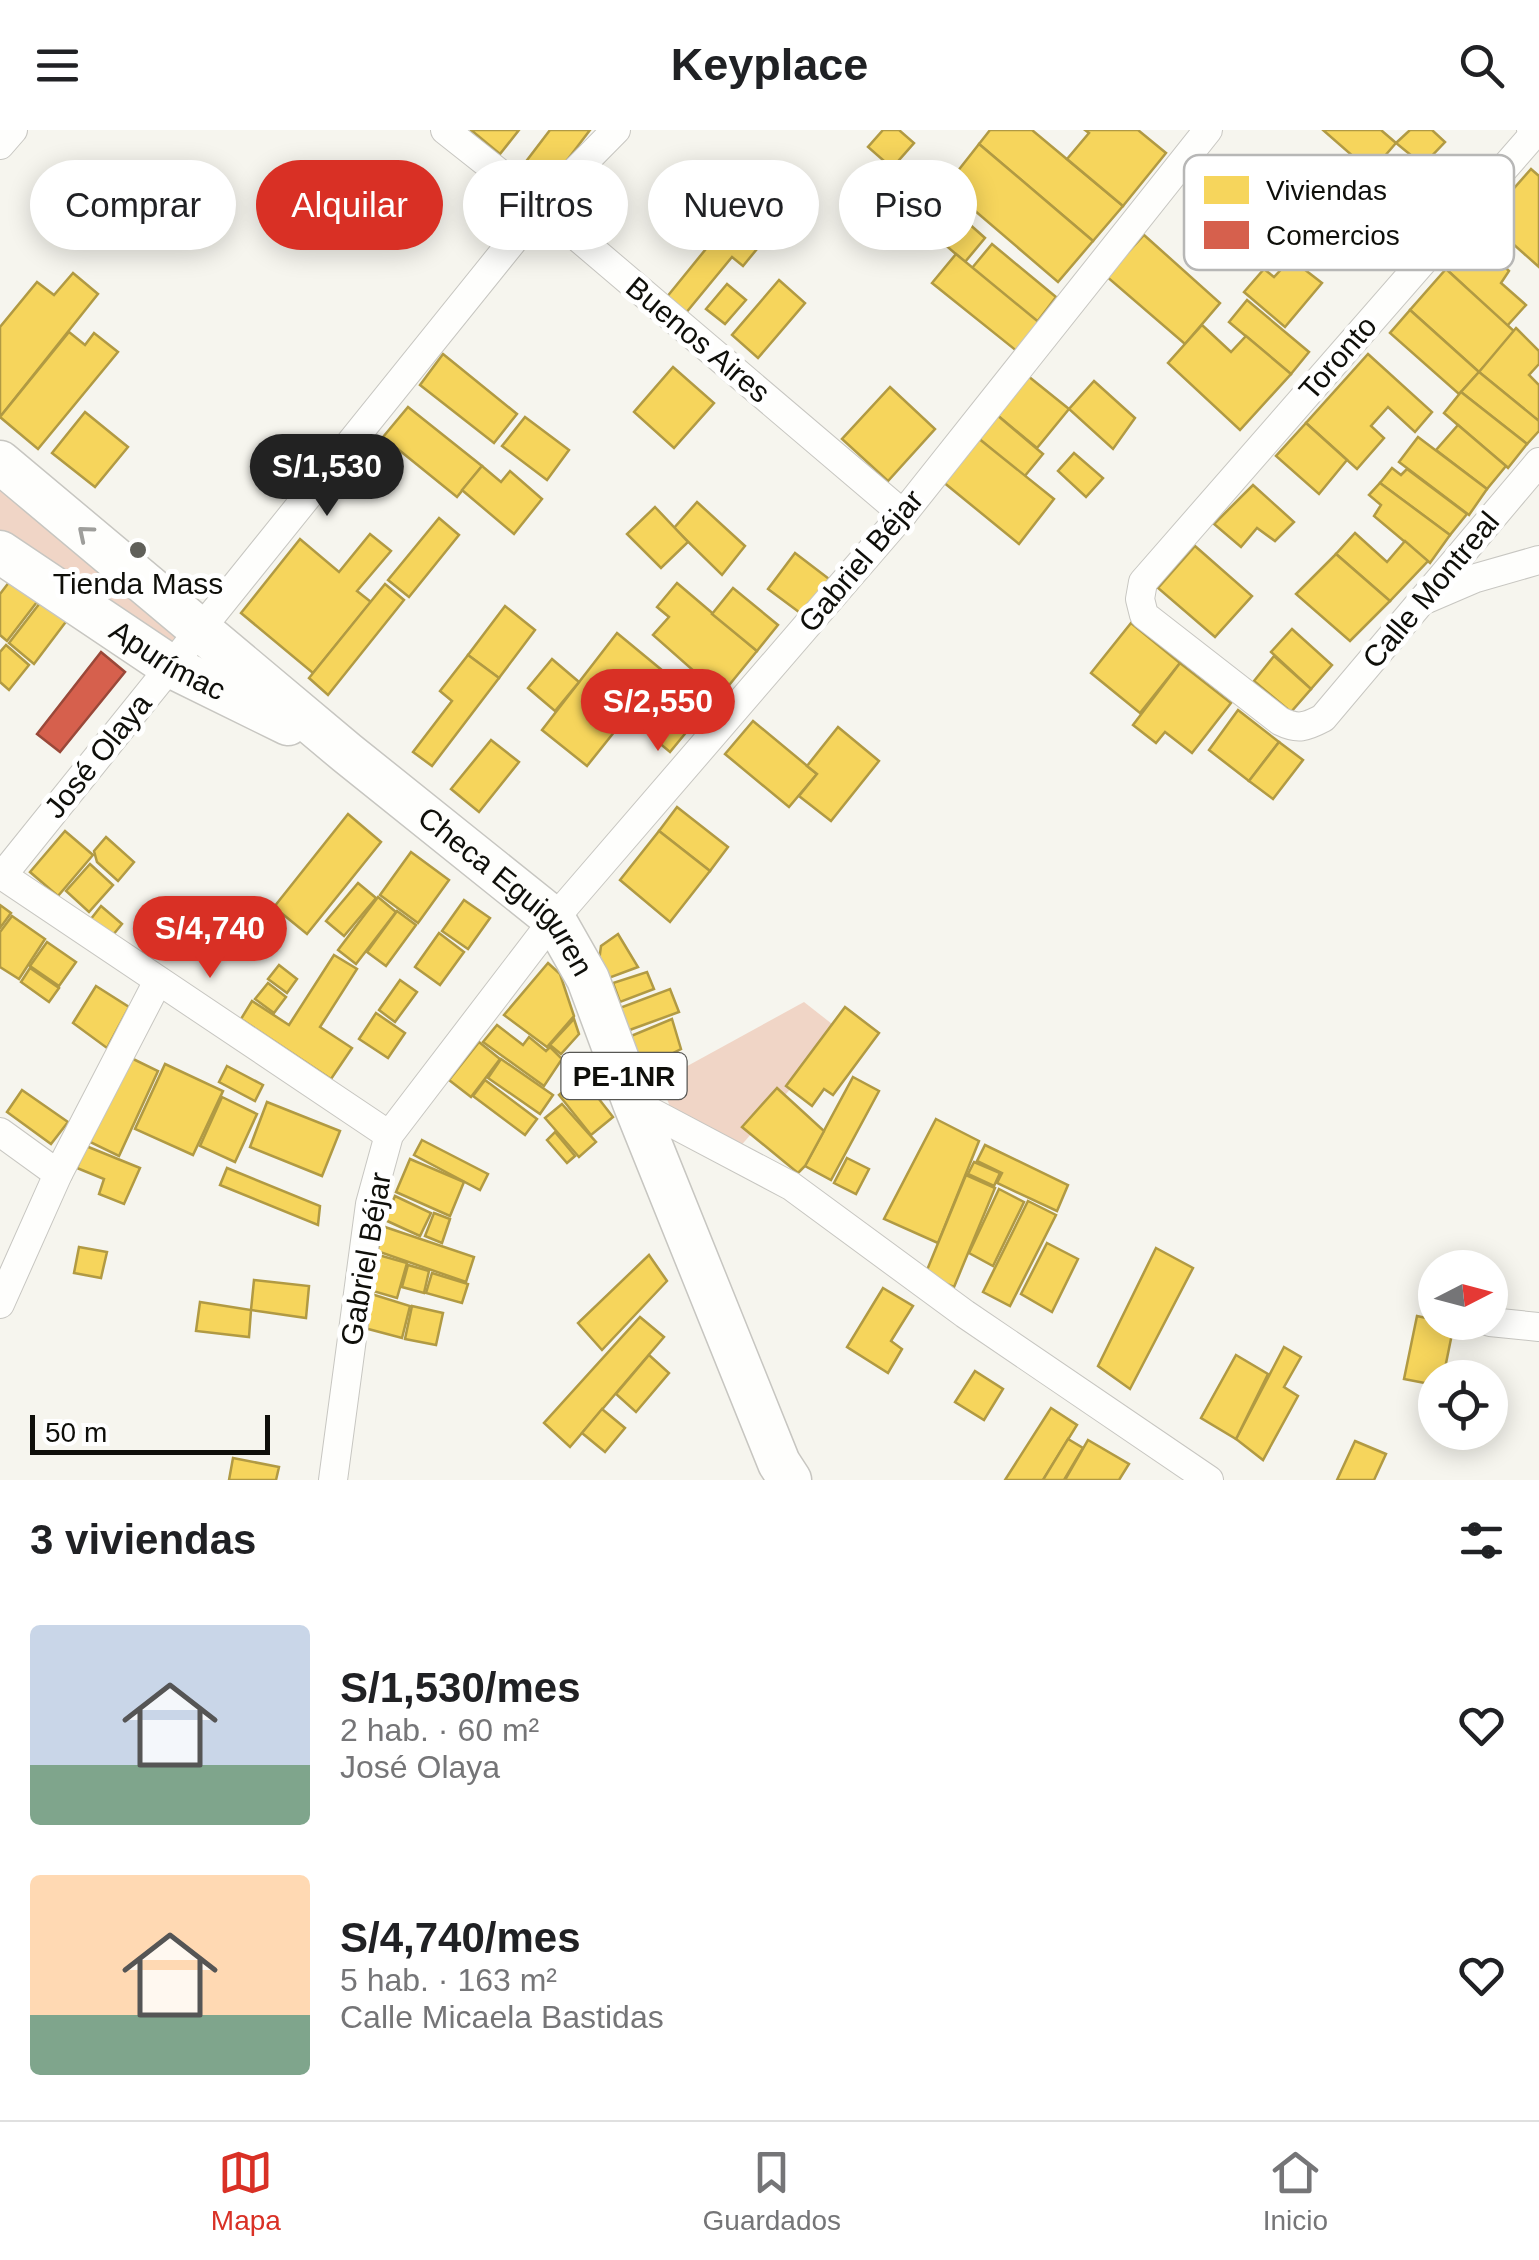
<!DOCTYPE html>
<html lang="es">
<head>
<meta charset="utf-8">
<style>
	body { margin:0; font-family:Arial,sans-serif; background:#f2f2f2; color:#202124; height:100vh; display:flex; flex-direction:column; font-size:38px; white-space:nowrap }
	* { box-sizing:border-box; margin:0 }
	p { font-size:32px; color:#757577 }
	.icon { flex:none; width:55px; height:55px; fill:none; stroke:currentColor; stroke-width:2; stroke-linecap:round; stroke-linejoin:round }
	.map { position:relative; height:1350px; overflow:hidden }
	.side { display:flex; flex-direction:column; background:#fff; flex:1 }
	.side>* { flex:none }
	.banner { position:absolute; left:30px; top:30px; width:1000px; height:90px; display:flex; gap:20px }
	.needle { width:65px; rotate:84deg }
	.fabs { position:absolute; left:1418px; top:1120px; display:grid; gap:20px }
	.fabs a { display:grid; place-items:center; width:90px; height:90px; border-radius:50%; background:#fff; box-shadow:0 5px 25px #0003; font-size:50px }
	.scale { position:absolute; left:30px; bottom:25px; width:240px; box-sizing:border-box; padding-left:10px; border:5px solid #0f0f0a; border-top:0; font-size:28px; line-height:35px; white-space:nowrap; color:#0f0f0a; -webkit-text-stroke:8px #fff; paint-order:stroke }
	.price { position:absolute; translate:-50% -85px; padding:0 22px; border-radius:35px; background:#d93025; color:#fff; font-size:32px; line-height:65px; filter:drop-shadow(0 2px 5px #0008) }
	.price::after { content:''; position:absolute; left:50%; top:60px; width:30px; height:22px; margin-left:-15px; background:inherit; clip-path:polygon(0 0,100% 0,50% 100%) }
	.price.current { background:#222; color:#fff }
	ul { padding:0; list-style:none }
	li { display:flex; align-items:center; gap:30px; height:250px; padding:0 30px }
	li span { display:grid; place-items:center; flex:none; width:280px; height:200px; border-radius:10px; color:#555 }
	li>.icon { margin-inline-start:auto }
	span .icon { width:120px; height:120px; fill:#fffc; stroke-width:1 }
	li b { font-size:42px }
	h2 { display:flex; justify-content:space-between; align-items:center; height:120px; padding:0 30px; font-size:42px }
	.tag { padding:0 35px; border-radius:45px; background:#fff; box-shadow:0 5px 25px #0003; font-size:35px; line-height:90px }
	.tag.current { background:#d93025; color:#fff }
	header { display:flex; justify-content:space-between; align-items:center; height:130px; padding:0 30px; background:#fff; font-size:45px; font-weight:600 }
	.menu { display:flex; justify-content:space-around; align-items:center; height:140px; border-top:2px solid #e0e0e0; background:#fff; font-size:28px; color:#757577 }
	.menu a { display:grid; justify-items:center; gap:5px }
	.menu .current { color:#d93025 }
	.map>svg:first-child { display:block }
	.green { fill:#f0d5c6 }
	.homes { fill:#f6d55c; stroke:#b19a43; stroke-width:2.5 }
	.shops { fill:#d6604d; stroke:#9a4839; stroke-width:2.5 }
	.lines { fill:none; stroke-linecap:round; stroke-linejoin:round }
	.street-casing { stroke:#c7c6c1; stroke-width:30 }
	.primary-casing { stroke:#c7c6c1; stroke-width:45 }
	.street { stroke:#fefefc; stroke-width:28 }
	.primary { stroke:#fefefc; stroke-width:42 }
	.oneway { stroke:#9e9e9b }
	.poi-dot { fill:#60605a; stroke:#fff; stroke-width:4 }
	.labels { text-anchor:middle; stroke-width:10; stroke-linejoin:round; paint-order:stroke }
	.shield { fill:#fff; stroke:#575754; stroke-width:2.5 }
	.shield-label { font-size:28px; font-weight:bold; fill:#0f0f0a }
	.street-label { font-size:30px; fill:#0f0f0a; stroke:#fff }
	.poi-label { font-size:30px; fill:#0f0f0a; stroke:#fff }
	.key { fill:#fff; stroke:#b7b7b6; stroke-width:2.5 }
	.key-label { font-size:28px; fill:#0f0f0a }
</style>
</head>
<body>
<header><svg class="icon" aria-label="menu" viewBox="0 0 24 24"><path d="M4 6h16M4 12h16M4 18h16"/></svg>Keyplace<svg class="icon" aria-label="search" viewBox="0 0 24 24"><circle cx="10" cy="10" r="6"/><path d="M15 15l6 6"/></svg></header>
<div class="map">
<svg width="1539" height="1350" viewBox="0 0 1539 1350">
	<rect width="100%" height="100%" fill="#f6f5ee"/>
	<g class="green">
		<polygon points="0,356 182,501 172,514 0,400"/>
		<polygon points="804,872 841,901 738,1019 674,987 660,951"/>
	</g>
	<g class="homes">
		<polygon points="471,0 519,0 500,24"/>
		<polygon points="550,0 590,0 546,58 521,38"/>
		<polygon points="883,0 899,0 914,13 892,38 868,17"/>
		<polygon points="990,0 1032,0 1123,76 1093,111 979,14"/>
		<polygon points="1085,0 1138,0 1166,23 1123,76 1067,29 1089,3"/>
		<polygon points="1323,0 1381,0 1396,13 1371,42"/>
		<polygon points="1410,0 1432,0 1445,12 1423,35 1396,13"/>
		<polygon points="979,14 1093,111 1058,152 946,56"/>
		<polygon points="1531,39 1539,46 1539,137 1486,90"/>
		<polygon points="779,53 798,69 743,136 732,127 685,184 666,168 749,66 761,76"/>
		<polygon points="940,68 985,108 965,132 919,92"/>
		<polygon points="1144,105 1220,173 1185,214 1106,146"/>
		<polygon points="1473,106 1509,141 1501,153 1526,175 1507,196 1446,139"/>
		<polygon points="992,114 1056,167 1037,192 972,138"/>
		<polygon points="956,124 1041,194 1018,222 932,153"/>
		<polygon points="1291,129 1322,153 1285,197 1244,162 1264,139 1274,147"/>
		<polygon points="1446,139 1515,202 1479,242 1410,180"/>
		<polygon points="73,143 98,164 0,287 0,197 37,152 54,165"/>
		<polygon points="779,150 805,173 758,228 732,205"/>
		<polygon points="727,154 746,170 725,194 706,179"/>
		<polygon points="1247,170 1309,222 1291,244 1229,192"/>
		<polygon points="1410,180 1479,242 1459,264 1390,203"/>
		<polygon points="1202,195 1231,222 1246,206 1291,244 1240,300 1168,233"/>
		<polygon points="1516,198 1539,221 1539,234 1529,245 1539,255 1539,291 1479,242"/>
		<polygon points="69,202 85,215 94,203 118,222 38,319 0,287"/>
		<polygon points="443,224 517,284 494,313 420,255"/>
		<polygon points="1368,224 1432,282 1415,302 1388,277 1371,296 1384,308 1357,339 1306,293"/>
		<polygon points="673,237 714,273 674,318 634,282"/>
		<polygon points="1479,242 1539,291 1539,301 1527,314 1461,262"/>
		<polygon points="1028,246 1069,279 1037,318 997,285"/>
		<polygon points="1094,251 1135,288 1113,319 1069,279"/>
		<polygon points="890,257 935,299 888,351 842,309"/>
		<polygon points="1461,262 1527,314 1508,338 1444,283"/>
		<polygon points="408,277 482,336 457,367 383,307"/>
		<polygon points="85,282 128,317 95,357 52,323"/>
		<polygon points="997,285 1043,324 1024,347 978,308"/>
		<polygon points="525,287 569,320 547,350 502,316"/>
		<polygon points="1306,293 1347,330 1319,364 1276,326"/>
		<polygon points="1458,295 1506,336 1487,359 1436,320"/>
		<polygon points="1418,307 1487,359 1469,385 1399,332"/>
		<polygon points="978,308 1054,369 1019,414 942,351"/>
		<polygon points="1074,323 1103,348 1086,367 1058,341"/>
		<polygon points="482,336 501,352 510,341 542,369 514,404 462,360"/>
		<polygon points="1392,338 1401,345 1407,339 1467,384 1450,405 1380,353"/>
		<polygon points="1380,353 1450,405 1430,433 1374,386 1381,375 1369,365"/>
		<polygon points="1253,355 1294,392 1275,411 1257,398 1241,417 1214,394"/>
		<polygon points="697,372 745,416 722,445 674,398"/>
		<polygon points="655,377 688,412 661,438 627,404"/>
		<polygon points="439,388 459,405 409,467 388,450"/>
		<polygon points="1355,403 1387,432 1405,411 1428,431 1390,471 1336,424"/>
		<polygon points="370,404 391,421 357,461 371,472 313,543 241,483 300,409 339,442"/>
		<polygon points="1195,416 1252,466 1215,507 1158,458"/>
		<polygon points="795,423 833,452 807,488 768,459"/>
		<polygon points="1336,424 1390,471 1350,511 1296,464"/>
		<polygon points="13,447 40,468 7,511 0,505 0,464"/>
		<polygon points="677,453 757,521 721,565 653,505 669,487 657,477"/>
		<polygon points="385,454 404,470 328,565 309,548"/>
		<polygon points="733,458 778,495 757,521 712,484"/>
		<polygon points="43,469 68,489 34,534 9,513"/>
		<polygon points="505,476 535,500 499,548 468,525"/>
		<polygon points="1131,493 1180,533 1140,583 1091,543"/>
		<polygon points="1292,499 1332,535 1311,559 1271,522"/>
		<polygon points="617,503 663,541 587,636 542,600"/>
		<polygon points="6,515 29,535 9,560 0,552 0,522"/>
		<polygon points="468,525 499,548 432,636 413,622 452,571 440,561"/>
		<polygon points="1274,526 1311,559 1291,582 1254,551"/>
		<polygon points="552,529 579,552 555,581 528,558"/>
		<polygon points="1180,533 1231,573 1192,623 1165,602 1156,613 1133,595"/>
		<polygon points="663,541 707,577 670,622 627,586"/>
		<polygon points="1238,580 1279,612 1249,651 1209,620"/>
		<polygon points="753,591 817,644 789,677 725,624"/>
		<polygon points="838,597 879,631 831,691 799,666 817,644 807,636"/>
		<polygon points="491,610 519,632 479,682 451,659"/>
		<polygon points="1279,612 1303,630 1273,669 1249,651"/>
		<polygon points="677,677 728,717 710,741 659,701"/>
		<polygon points="348,684 381,712 307,804 274,777"/>
		<polygon points="65,701 93,725 58,766 30,742"/>
		<polygon points="659,701 710,741 670,792 620,750"/>
		<polygon points="106,707 134,732 118,751 97,732 94,721"/>
		<polygon points="411,722 449,750 418,793 380,765"/>
		<polygon points="90,734 113,755 89,782 66,761"/>
		<polygon points="358,753 376,768 344,806 326,791"/>
		<polygon points="378,767 396,782 356,834 338,820"/>
		<polygon points="464,770 490,788 468,819 442,801"/>
		<polygon points="0,775 11,783 0,798"/>
		<polygon points="101,776 122,794 108,811 87,794"/>
		<polygon points="397,781 416,795 386,836 367,822"/>
		<polygon points="12,786 45,809 19,849 0,837 0,802"/>
		<polygon points="439,803 464,822 440,855 415,837"/>
		<polygon points="618,804 638,837 606,849 599,831 601,816"/>
		<polygon points="47,812 76,832 59,856 30,836"/>
		<polygon points="334,825 357,839 320,897 352,918 331,949 241,889 252,871 289,895"/>
		<polygon points="548,833 560,844 574,886 547,917 504,885"/>
		<polygon points="279,835 297,849 287,863 268,849"/>
		<polygon points="30,838 59,858 49,872 21,852"/>
		<polygon points="647,842 654,859 620,872 613,853"/>
		<polygon points="400,850 417,862 395,892 379,880"/>
		<polygon points="268,853 286,867 274,883 255,869"/>
		<polygon points="96,856 129,877 107,918 73,893"/>
		<polygon points="670,859 679,882 624,902 617,879"/>
		<polygon points="845,877 879,903 833,965 824,959 812,976 786,956"/>
		<polygon points="376,883 405,903 388,928 359,909"/>
		<polygon points="574,889 579,904 561,924 550,915"/>
		<polygon points="672,889 681,919 641,939 631,906"/>
		<polygon points="497,895 523,915 529,907 546,921 550,917 562,929 544,956 483,912"/>
		<polygon points="479,912 500,929 471,967 449,950"/>
		<polygon points="129,927 158,941 119,1026 90,1012"/>
		<polygon points="501,929 553,965 540,984 488,948"/>
		<polygon points="165,934 223,961 193,1025 135,999"/>
		<polygon points="227,936 263,955 255,971 219,952"/>
		<polygon points="581,946 613,987 591,1005 559,965"/>
		<polygon points="853,947 879,961 831,1050 805,1036"/>
		<polygon points="485,950 537,989 525,1005 473,966"/>
		<polygon points="777,958 824,1001 805,1036 798,1043 742,997"/>
		<polygon points="22,960 68,992 51,1014 7,982"/>
		<polygon points="222,967 257,984 235,1032 200,1016"/>
		<polygon points="267,972 340,1001 322,1046 250,1017"/>
		<polygon points="562,974 596,1012 579,1027 545,988"/>
		<polygon points="936,989 979,1011 938,1113 884,1089"/>
		<polygon points="555,1002 575,1026 567,1033 547,1010"/>
		<polygon points="422,1010 488,1044 480,1060 414,1025"/>
		<polygon points="985,1015 1068,1055 1057,1081 997,1053 1002,1043 977,1031"/>
		<polygon points="86,1016 140,1038 124,1074 99,1064 104,1049 77,1038"/>
		<polygon points="847,1028 869,1039 856,1064 834,1053"/>
		<polygon points="410,1029 464,1052 450,1086 396,1062"/>
		<polygon points="974,1032 1000,1043 994,1056 968,1044"/>
		<polygon points="227,1038 320,1076 318,1095 220,1055"/>
		<polygon points="966,1045 995,1058 954,1157 925,1145"/>
		<polygon points="999,1059 1024,1072 993,1136 969,1123"/>
		<polygon points="395,1066 431,1083 420,1106 385,1090"/>
		<polygon points="1028,1071 1056,1085 1010,1176 983,1162"/>
		<polygon points="434,1083 450,1089 442,1113 425,1106"/>
		<polygon points="385,1097 474,1127 466,1152 377,1121"/>
		<polygon points="1047,1113 1078,1129 1052,1182 1021,1164"/>
		<polygon points="79,1117 107,1122 101,1148 74,1143"/>
		<polygon points="1156,1118 1193,1138 1130,1259 1098,1236"/>
		<polygon points="375,1124 407,1133 397,1168 366,1159"/>
		<polygon points="649,1125 667,1151 602,1220 578,1193"/>
		<polygon points="408,1135 429,1141 424,1163 402,1157"/>
		<polygon points="432,1143 468,1154 462,1173 426,1163"/>
		<polygon points="254,1150 309,1156 306,1188 251,1180"/>
		<polygon points="883,1158 913,1176 891,1211 902,1219 888,1243 847,1217"/>
		<polygon points="365,1162 410,1176 402,1208 357,1196"/>
		<polygon points="200,1172 251,1180 249,1207 196,1201"/>
		<polygon points="412,1176 443,1183 436,1215 405,1209"/>
		<polygon points="1417,1186 1454,1194 1443,1248 1435,1248 1435,1255 1404,1249"/>
		<polygon points="640,1187 664,1207 570,1317 544,1293"/>
		<polygon points="1284,1217 1301,1227 1284,1257 1298,1266 1263,1330 1236,1309"/>
		<polygon points="649,1225 669,1243 636,1282 616,1264"/>
		<polygon points="1236,1225 1268,1244 1236,1309 1201,1288"/>
		<polygon points="975,1241 1003,1259 984,1290 955,1272"/>
		<polygon points="1051,1278 1077,1295 1043,1350 1005,1350"/>
		<polygon points="602,1279 625,1298 605,1322 582,1303"/>
		<polygon points="1068,1309 1083,1318 1064,1350 1043,1350"/>
		<polygon points="1088,1310 1129,1334 1119,1350 1065,1350"/>
		<polygon points="1355,1311 1386,1324 1374,1350 1337,1350"/>
		<polygon points="233,1328 279,1337 276,1350 229,1350"/>
	</g>
	<polygon class="shops" points="101,522 125,542 60,622 37,604"/>
	<g class="lines">
		<g class="street-casing">
			<g id="street">
				<polyline points="445,0 541,76 903,384"/>
				<path d="M1531,0l3,4 -391,448 -3,17 4,16 136,106c18,9 26,6 43,-3l216,-256"/>
				<polyline points="0,15 13,0"/>
				<polyline points="1427,469 1476,448 1539,430"/>
				<polyline points="0,744 389,1005"/>
				<polyline points="2,746 541,76 616,0"/>
				<polyline points="634,973 791,1056 965,1184 1209,1350"/>
				<polyline points="0,1002 58,1044"/>
				<polyline points="0,1174 58,1044 158,851"/>
				<polyline points="1490,1192 1539,1197"/>
				<polyline points="333,1350 370,1074 389,1005 554,789 903,384 1208,0"/>
			</g>
		</g>
		<g class="primary-casing">
			<g id="primary">
				<path id="s1" d="M0,332l347,291 207,166 34,60 46,124 145,360 11,17"/>
				<path id="s2" d="M0,422l170,114 118,58"/>
			</g>
		</g>
		<use href="#street" class="street"/>
		<use href="#primary" class="primary"/>
	</g>
	<defs><path id="oneway-chevron" d="M-2-3.5L2.5 0L-2 3.5" fill="none" stroke-width="1.6" stroke-linecap="round" stroke-linejoin="round" transform="scale(2.5)"/></defs>
	<use class="oneway" href="#oneway-chevron" transform="translate(85 403) rotate(-140)"/>
	<circle class="poi-dot" cx="138" cy="420" r="10"/>
	<g class="labels">
		<rect class="shield" x="561.5" y="923" width="125" height="46" rx="8"/>
		<g class="shield-label">
			<text x="624" y="956">PE-1NR</text>
		</g>
		<g class="street-label">
			<text transform="translate(698 210) rotate(40)" y="10">Buenos Aires</text>
			<text transform="translate(1338 228) rotate(-49)" y="10">Toronto</text>
			<text transform="translate(861 431) rotate(-50)" y="10">Gabriel Béjar</text>
			<text transform="translate(1431 460) rotate(-50)" y="10">Calle Montreal</text>
			<text dy="10" stroke="none"><textPath href="#s2" startOffset="200">Apurímac</textPath></text>
			<text transform="translate(98 626) rotate(-51)" y="10">José Olaya</text>
			<text dy="10" stroke="none"><textPath href="#s1" startOffset="665">Checa Eguiguren</textPath></text>
			<text transform="translate(366 1129) rotate(-80)" y="10">Gabriel Béjar</text>
		</g>
		<g class="poi-label">
			<text x="138" y="464">Tienda Mass</text>
		</g>
	</g>
	<rect x="1184" y="25" width="330" height="115" rx="15" class="key"/>
	<rect x="1204" y="46" width="45" height="28" fill="#f6d55c"/>
	<rect x="1204" y="91" width="45" height="28" fill="#d6604d"/>
	<g class="key-label">
		<text x="1266" y="70">Viviendas</text>
		<text x="1266" y="115">Comercios</text>
	</g>
</svg>
<div class="fabs">
<a><svg class="needle" viewBox="-14 -14 28 28"><path d="M0-13l5 13h-10z" fill="#e53935"/><path d="M0 13l5-13h-10z" fill="#757577"/></svg></a>
<a><svg class="icon" aria-label="locate" viewBox="0 0 24 24"><circle cx="12" cy="12" r="6"/><path d="M12 2v4M12 18v4M2 12h4M18 12h4"/></svg></a>
</div>
<div class="scale">50 m</div>
<b class="price current" style="left:327px;top:389px">S/1,530</b>
<b class="price" style="left:658px;top:624px">S/2,550</b>
<b class="price" style="left:210px;top:851px">S/4,740</b>
<div class="banner">
<a class="tag">Comprar</a>
<a class="tag current">Alquilar</a>
<a class="tag">Filtros</a>
<a class="tag">Nuevo</a>
<a class="tag">Piso</a>
</div>
</div>
<section class="side">
<h2>3 viviendas<svg class="icon" aria-label="filters" viewBox="0 0 24 24"><path d="M4 7h16M4 17h16"/><circle cx="9" cy="7" r="2"/><circle cx="15" cy="17" r="2"/></svg></h2>
<ul>
<li><span style="background:linear-gradient(#c9d6e8 70%,#7fa58c 0)"><svg class="icon" aria-label="home" viewBox="0 0 24 24"><path d="M3 11l9-7 9 7M6 9v11h12V9"/></svg></span><div><b>S/1,530/mes</b><p>2 hab. · 60 m²</p><p>José Olaya</p></div><svg class="icon" aria-label="heart" viewBox="0 0 24 24"><path d="M12 20l-8-8c-3-5 5-10 8-4 3-6 11-1 8 4z"/></svg></li>
<li><span style="background:linear-gradient(#ffd9b3 70%,#7fa58c 0)"><svg class="icon" aria-label="home" viewBox="0 0 24 24"><path d="M3 11l9-7 9 7M6 9v11h12V9"/></svg></span><div><b>S/4,740/mes</b><p>5 hab. · 163 m²</p><p>Calle Micaela Bastidas</p></div><svg class="icon" aria-label="heart" viewBox="0 0 24 24"><path d="M12 20l-8-8c-3-5 5-10 8-4 3-6 11-1 8 4z"/></svg></li>
</ul>
</section>
<nav class="menu">
<a class="current"><svg class="icon" aria-label="map" viewBox="0 0 24 24"><path d="M3 6l6-2 6 2 6-2v14l-6 2-6-2-6 2zM9 4v14M15 6v14"/></svg>Mapa</a>
<a><svg class="icon" aria-label="saved" viewBox="0 0 24 24"><path d="M7 4h10v16l-5-4-5 4z"/></svg>Guardados</a>
<a><svg class="icon" aria-label="home" viewBox="0 0 24 24"><path d="M3 11l9-7 9 7M6 9v11h12V9"/></svg>Inicio</a>
</nav>
</body>
</html>
